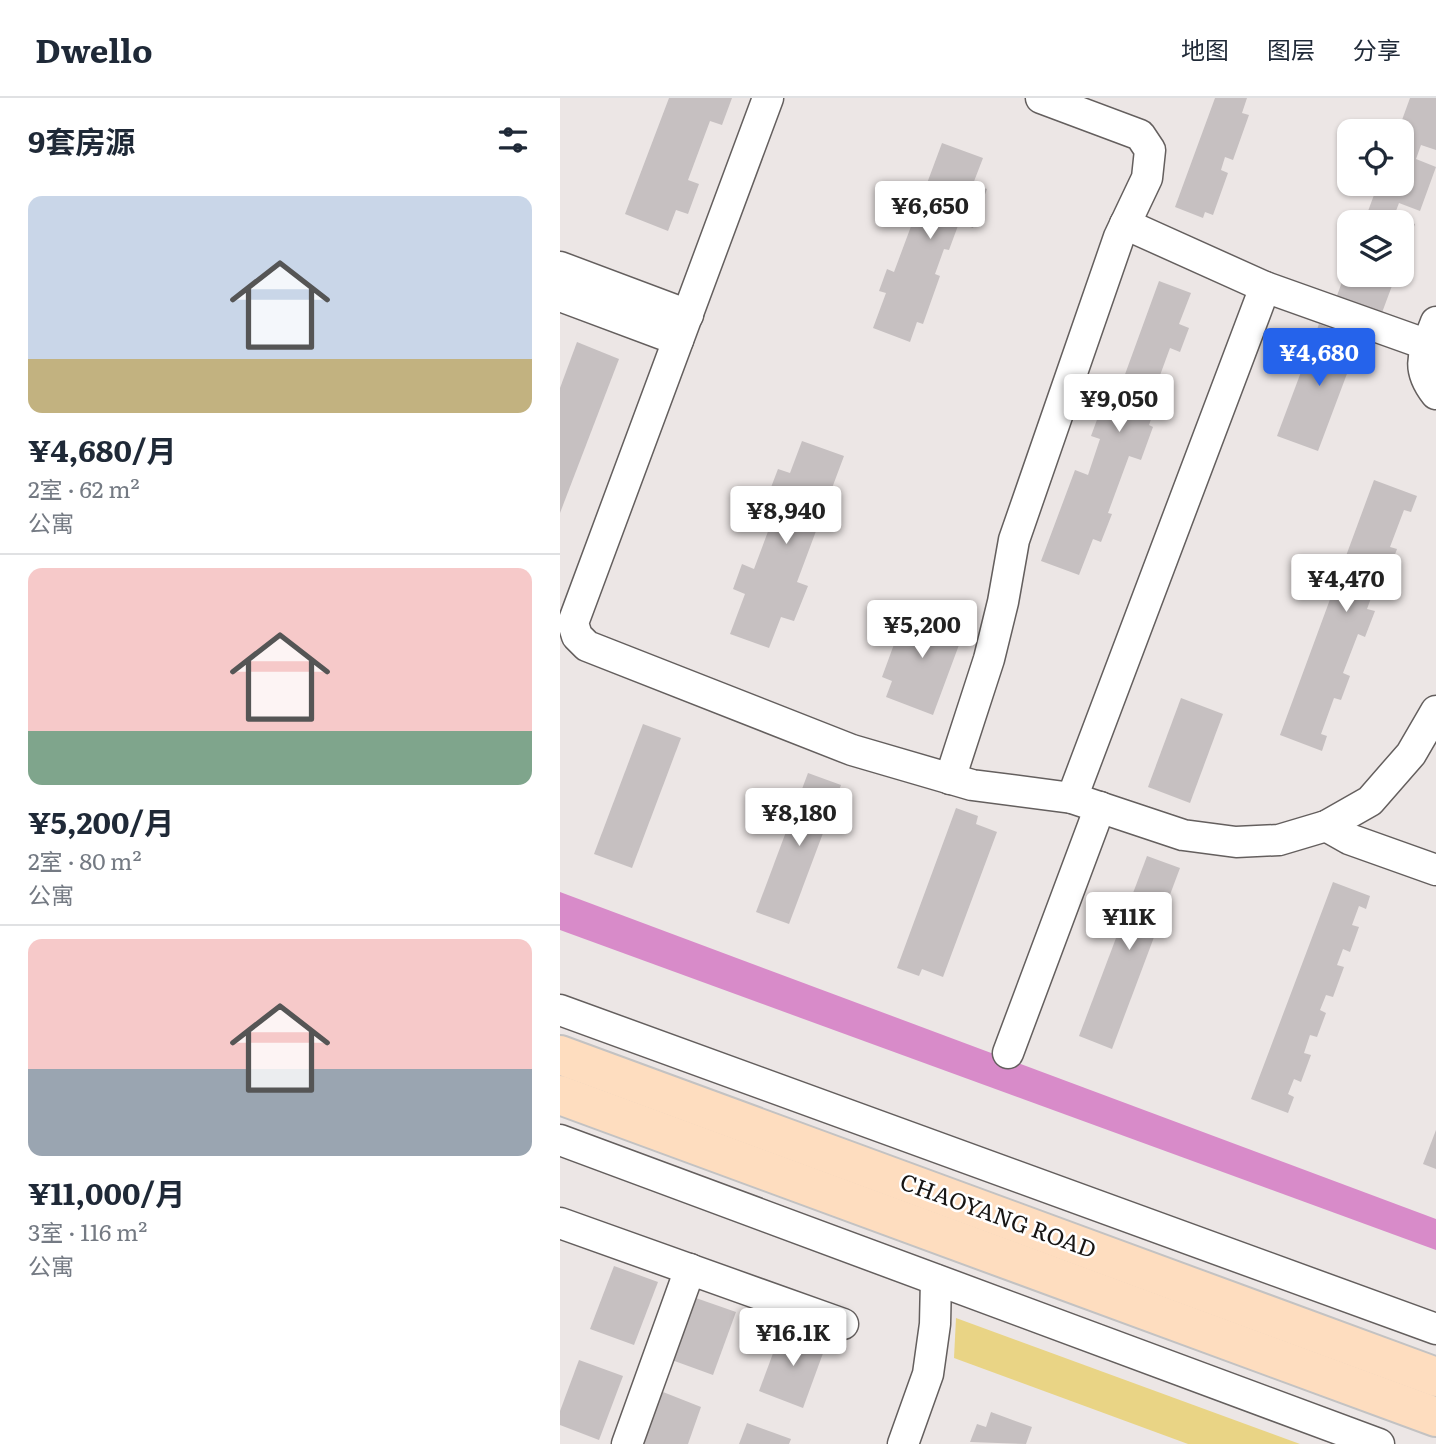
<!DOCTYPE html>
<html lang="zh">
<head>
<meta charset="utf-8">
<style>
	body { margin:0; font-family:Literata,"Noto Sans SC",serif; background:#f2f2f3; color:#1f2937; height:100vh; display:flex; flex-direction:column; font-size:26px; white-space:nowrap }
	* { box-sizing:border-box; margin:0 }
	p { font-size:23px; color:#747a83 }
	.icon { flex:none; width:38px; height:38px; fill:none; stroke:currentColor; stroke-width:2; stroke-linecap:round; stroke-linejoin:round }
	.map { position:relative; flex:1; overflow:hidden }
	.details { display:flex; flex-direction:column; background:#fff; width:560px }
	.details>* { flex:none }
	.fabs { position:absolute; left:777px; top:21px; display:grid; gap:14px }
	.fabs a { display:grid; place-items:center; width:77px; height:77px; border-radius:14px; background:#fff; box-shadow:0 2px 5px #0004; font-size:35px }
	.price { position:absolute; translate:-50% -60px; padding:0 16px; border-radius:7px; background:#fff; color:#222; font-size:23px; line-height:46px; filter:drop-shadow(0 2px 4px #0008) }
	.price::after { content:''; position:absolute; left:50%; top:42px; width:21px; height:16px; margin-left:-10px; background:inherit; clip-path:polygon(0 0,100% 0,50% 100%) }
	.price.on { background:#2563eb; color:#fff }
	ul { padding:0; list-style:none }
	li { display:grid; align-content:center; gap:14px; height:371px; padding:0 28px }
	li+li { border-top:2px solid #e0e1e3 }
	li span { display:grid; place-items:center; height:217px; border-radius:14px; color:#555 }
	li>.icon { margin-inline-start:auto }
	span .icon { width:126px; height:126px; fill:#fffc; stroke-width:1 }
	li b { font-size:30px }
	h2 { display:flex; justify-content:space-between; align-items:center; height:84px; padding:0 28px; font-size:30px }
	header { display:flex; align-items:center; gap:42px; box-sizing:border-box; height:98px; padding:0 35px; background:#fff; border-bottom:2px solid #e0e1e3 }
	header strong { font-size:33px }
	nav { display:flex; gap:38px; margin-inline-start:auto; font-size:24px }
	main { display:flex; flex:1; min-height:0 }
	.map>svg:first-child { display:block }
	.green { fill:#e9d485 }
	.water { fill:#d88bc9 }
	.building { fill:#c6c0c1 }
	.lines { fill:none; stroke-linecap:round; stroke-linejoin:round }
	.minor-casing { stroke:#645f5e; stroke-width:33 }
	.major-casing { stroke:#c3c2c2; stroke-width:42 }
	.minor { stroke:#fff; stroke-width:30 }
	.major { stroke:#feddbf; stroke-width:38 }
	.labels { text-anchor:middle; stroke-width:5; stroke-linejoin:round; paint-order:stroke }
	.street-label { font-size:23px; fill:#171514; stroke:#fff }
</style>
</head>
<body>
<header>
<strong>Dwello</strong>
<nav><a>地图</a><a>图层</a><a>分享</a></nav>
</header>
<main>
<section class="details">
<h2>9套房源<svg class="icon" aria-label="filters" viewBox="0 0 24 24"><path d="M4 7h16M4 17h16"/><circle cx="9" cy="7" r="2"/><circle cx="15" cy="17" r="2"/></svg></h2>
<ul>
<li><span style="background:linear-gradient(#c9d6e8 75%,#c2b280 0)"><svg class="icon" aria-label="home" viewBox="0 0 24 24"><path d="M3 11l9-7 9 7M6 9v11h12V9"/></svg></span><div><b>¥4,680/月</b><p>2室 · 62 m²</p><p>公寓</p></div></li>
<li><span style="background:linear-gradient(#f6c9c9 75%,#7fa58c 0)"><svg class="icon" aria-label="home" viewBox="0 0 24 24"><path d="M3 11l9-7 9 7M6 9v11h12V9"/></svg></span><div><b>¥5,200/月</b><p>2室 · 80 m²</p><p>公寓</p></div></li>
<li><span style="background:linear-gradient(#f6c9c9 60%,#9aa5b1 0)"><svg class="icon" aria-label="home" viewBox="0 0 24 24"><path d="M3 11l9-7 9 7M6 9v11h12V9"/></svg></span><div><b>¥11,000/月</b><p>3室 · 116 m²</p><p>公寓</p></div></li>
</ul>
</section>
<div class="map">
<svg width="876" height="1346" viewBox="0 0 876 1346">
	<rect width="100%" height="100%" fill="#ece6e5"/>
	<polygon class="green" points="396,1220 740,1346 628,1346 394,1260"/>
	<polygon class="water" points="0,794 876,1121 876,1152 0,832"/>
	<g class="building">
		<polygon points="109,0 172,0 162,27 150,23 128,82 139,86 128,116 116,112 108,133 65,116"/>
		<polygon points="655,0 687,0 682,15 689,17 673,62 665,59 661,72 668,75 653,117 645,114 643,120 615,109"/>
		<polygon points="850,0 876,0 876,52 861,47 856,61 876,69 860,113 839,105 834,118 855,126 842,161 842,124 804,124 818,86 842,86 842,33 838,33"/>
		<polygon points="382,45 423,60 413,86 427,91 413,130 399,125 389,152 384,151 375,176 380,178 363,226 357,224 350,244 313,230 326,195 319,193 327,171 334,174"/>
		<polygon points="789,165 789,177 836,177 820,220 775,203"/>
		<polygon points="599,183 631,195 619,226 629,230 620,254 610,250 595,291 601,293 589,327 593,329 581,362 569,358 548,415 552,416 541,444 533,441 519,477 481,463 515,372 528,377 540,341 531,338 542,308 552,312"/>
		<polygon points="759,226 800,241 758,353 717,338"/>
		<polygon points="17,244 59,261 0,415 0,290"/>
		<polygon points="242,343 284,358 237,484 248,488 234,523 221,519 209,550 170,536 185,496 173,491 182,466 194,471 222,396 210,392 218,371 230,375"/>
		<polygon points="814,382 857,398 851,414 844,412 830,449 837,451 829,473 822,470 807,511 815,513 805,539 798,536 783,575 790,578 781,602 774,600 761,636 767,638 762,653 720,637"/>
		<polygon points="359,511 406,528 373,617 326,599 332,583 322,579 344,519 354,522"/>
		<polygon points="621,600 663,616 630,705 588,689"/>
		<polygon points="83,626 121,640 72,770 34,756"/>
		<polygon points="248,675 281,687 229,826 196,814"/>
		<polygon points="396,710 418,718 416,726 437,734 383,879 362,871 359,878 337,870"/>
		<polygon points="587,758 620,770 552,951 519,938"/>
		<polygon points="773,784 810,798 806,811 799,808 792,827 799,829 790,854 783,851 777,867 784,869 773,899 766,897 760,912 766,915 757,939 750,937 744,955 751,957 741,984 734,981 728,996 734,999 728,1015 691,1001"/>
		<polygon points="876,1032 876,1071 863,1066"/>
		<polygon points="54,1168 98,1184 74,1247 30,1231"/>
		<polygon points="133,1199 176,1214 153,1277 109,1261"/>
		<polygon points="222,1231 266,1247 243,1310 199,1293"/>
		<polygon points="19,1262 63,1278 39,1342 0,1327 0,1313"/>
		<polygon points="98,1292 141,1309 128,1346 78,1346"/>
		<polygon points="431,1314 472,1329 466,1346 410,1344 417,1326 426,1329"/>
		<polygon points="187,1325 231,1341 229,1346 179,1346"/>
	</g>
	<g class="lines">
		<g class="minor-casing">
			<g id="minor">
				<polyline points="208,0 13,525 17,538 27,548 292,652 412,687 512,700 705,189"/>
				<polyline points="565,126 705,189 868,247"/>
				<polyline points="0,169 128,217"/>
				<polyline points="0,198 118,242"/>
				<path d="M876,224c-11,30 -22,44 0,72"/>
				<polyline points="390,681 429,561 443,504 454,442 559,139 587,80 590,52 580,37 481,0"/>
				<polyline points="512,700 623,737 676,744 719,742 766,728 810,703 851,656 876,613"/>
				<polyline points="766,728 789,741 876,772"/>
				<polyline points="0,912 876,1231"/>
				<polyline points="448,955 540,709"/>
				<polyline points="0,1042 819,1346"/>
				<polyline points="0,1125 283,1226"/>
				<polyline points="67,1346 130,1171"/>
				<polyline points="343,1346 368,1276 375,1226 376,1182"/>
			</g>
		</g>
		<g class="major-casing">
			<g id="major">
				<polyline points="0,957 876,1279"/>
				<polyline points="0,997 876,1319"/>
			</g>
		</g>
		<use href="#minor" class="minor"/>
		<use href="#major" class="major"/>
	</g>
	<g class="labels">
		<g class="street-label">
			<text transform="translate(438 1118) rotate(20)" y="8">CHAOYANG ROAD</text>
		</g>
	</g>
</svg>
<div class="fabs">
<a><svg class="icon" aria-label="locate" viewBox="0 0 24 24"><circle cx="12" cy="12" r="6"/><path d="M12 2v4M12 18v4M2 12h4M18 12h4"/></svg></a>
<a><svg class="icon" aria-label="layers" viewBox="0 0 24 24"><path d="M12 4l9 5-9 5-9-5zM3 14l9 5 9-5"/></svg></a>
</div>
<b class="price" style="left:370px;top:143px">¥6,650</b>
<b class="price on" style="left:759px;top:290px">¥4,680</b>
<b class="price" style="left:559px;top:336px">¥9,050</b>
<b class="price" style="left:226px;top:448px">¥8,940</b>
<b class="price" style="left:786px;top:516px">¥4,470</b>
<b class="price" style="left:362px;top:562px">¥5,200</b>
<b class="price" style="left:239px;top:750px">¥8,180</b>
<b class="price" style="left:569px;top:854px">¥11K</b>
<b class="price" style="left:233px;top:1270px">¥16.1K</b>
</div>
</main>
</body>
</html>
